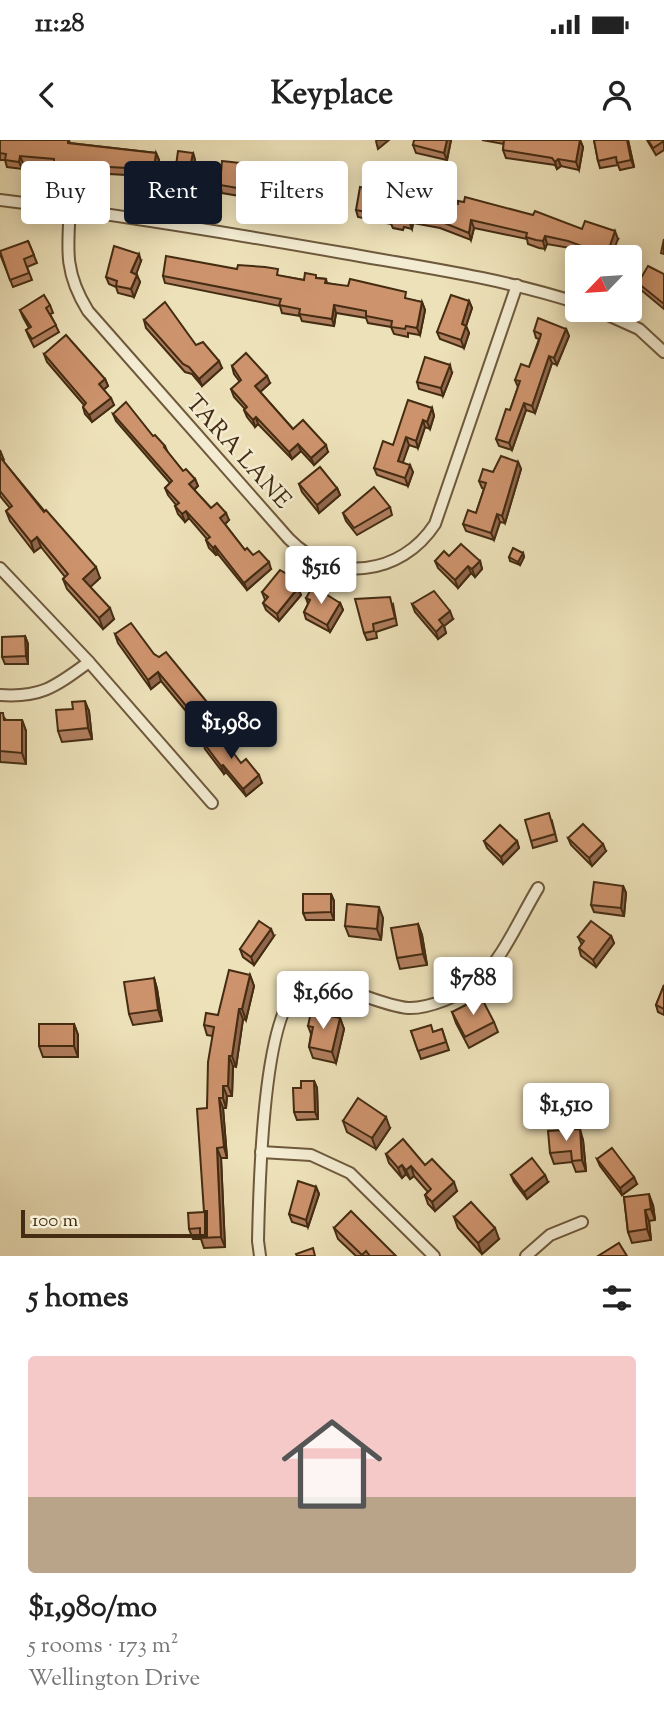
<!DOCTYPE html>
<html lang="en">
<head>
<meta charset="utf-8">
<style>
	body { margin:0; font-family:"Sorts Mill Goudy",serif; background:#f2f2f2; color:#222; height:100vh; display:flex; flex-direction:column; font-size:26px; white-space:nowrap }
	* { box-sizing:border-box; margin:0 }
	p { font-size:23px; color:#767676 }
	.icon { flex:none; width:38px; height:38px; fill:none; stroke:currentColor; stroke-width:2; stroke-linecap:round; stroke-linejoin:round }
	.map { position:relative; height:1116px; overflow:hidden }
	.drawer { display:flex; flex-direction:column; background:#fff; flex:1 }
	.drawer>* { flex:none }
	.banner { position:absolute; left:21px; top:21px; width:623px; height:63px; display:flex; gap:14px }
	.needle { width:46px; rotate:245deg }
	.tools { position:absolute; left:565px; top:105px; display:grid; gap:14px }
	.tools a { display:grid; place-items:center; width:77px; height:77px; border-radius:7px; background:#fff; box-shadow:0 4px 18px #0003; font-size:35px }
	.scale { position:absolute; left:21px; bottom:18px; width:187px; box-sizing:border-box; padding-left:7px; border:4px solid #442c12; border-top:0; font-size:19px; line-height:24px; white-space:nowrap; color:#442c12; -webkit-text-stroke:5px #f3ecd2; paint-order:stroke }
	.price { position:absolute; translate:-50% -60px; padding:0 16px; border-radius:7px; background:#fff; color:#222; font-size:23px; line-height:46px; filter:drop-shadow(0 2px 4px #0008) }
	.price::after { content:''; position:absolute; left:50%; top:42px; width:21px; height:16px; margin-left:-10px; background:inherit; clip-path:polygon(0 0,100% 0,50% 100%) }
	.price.on { background:#111827; color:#fff }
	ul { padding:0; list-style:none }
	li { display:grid; align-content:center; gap:14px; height:371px; padding:0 28px }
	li+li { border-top:2px solid #e0e0e0 }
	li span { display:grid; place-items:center; height:217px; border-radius:7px; color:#555 }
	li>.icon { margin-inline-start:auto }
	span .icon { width:126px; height:126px; fill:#fffc; stroke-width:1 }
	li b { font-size:30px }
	h2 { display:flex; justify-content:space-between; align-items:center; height:84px; padding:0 28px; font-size:30px }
	.chip { padding:0 24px; border-radius:7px; background:#fff; box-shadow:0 4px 18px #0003; font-size:24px; line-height:63px }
	.chip.on { background:#111827; color:#fff }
	.status { display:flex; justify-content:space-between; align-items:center; height:49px; padding:0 35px; background:#fff; direction:ltr }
	.status svg { height:19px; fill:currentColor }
	header { display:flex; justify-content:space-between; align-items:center; height:91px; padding:0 28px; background:#fff; font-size:32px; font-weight:700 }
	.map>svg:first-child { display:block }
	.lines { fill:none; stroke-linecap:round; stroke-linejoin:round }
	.street-casing { stroke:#6e593c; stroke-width:14 }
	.street { stroke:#f3ecd2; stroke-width:10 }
	.wall { fill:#b07e5e; stroke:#442c12; stroke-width:2 }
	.shaded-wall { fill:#90674c; stroke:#442c12; stroke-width:2 }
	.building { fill:#cd936d; stroke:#442c12; stroke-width:2 }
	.labels { text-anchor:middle; stroke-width:5; stroke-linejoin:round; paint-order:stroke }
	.street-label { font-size:24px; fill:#442c12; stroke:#f3ecd2 }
</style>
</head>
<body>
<div class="status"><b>11:28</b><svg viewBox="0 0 49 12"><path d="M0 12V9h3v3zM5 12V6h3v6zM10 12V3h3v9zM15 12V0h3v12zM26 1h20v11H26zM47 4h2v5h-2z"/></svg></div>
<header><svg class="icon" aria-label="back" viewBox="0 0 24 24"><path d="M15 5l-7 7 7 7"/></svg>Keyplace<svg class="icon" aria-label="person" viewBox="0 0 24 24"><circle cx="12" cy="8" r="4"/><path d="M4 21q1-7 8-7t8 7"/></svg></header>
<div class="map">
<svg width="664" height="1116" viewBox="0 0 664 1116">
	<rect width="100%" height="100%" fill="#ede1b9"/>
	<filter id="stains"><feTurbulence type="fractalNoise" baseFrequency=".00286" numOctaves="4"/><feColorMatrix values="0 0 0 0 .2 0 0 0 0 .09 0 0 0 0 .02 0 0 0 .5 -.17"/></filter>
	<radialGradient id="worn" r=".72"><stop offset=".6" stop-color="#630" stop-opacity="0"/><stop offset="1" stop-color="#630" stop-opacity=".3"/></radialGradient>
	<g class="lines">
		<g class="street-casing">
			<g id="street">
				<path d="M0,60c115,14 229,33 343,53 79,14 158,25 235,50"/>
				<path d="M70,69c-3,42 -5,65 18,102l201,228c44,45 112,37 146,-15l82,-239"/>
				<polyline points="597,170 639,189 664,212"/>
				<polyline points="0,428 89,522 212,663"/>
				<path d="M0,555c42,3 56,-9 89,-33"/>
				<polyline points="261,1012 311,1015 350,1033 434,1116"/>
				<path d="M260,1116l-2,-15c1,-46 4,-229 42,-253 13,-7 34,-2 47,2 19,6 41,16 61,18 20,1 54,-13 69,-26 24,-20 44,-66 61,-94"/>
				<polyline points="526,1116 550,1095 582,1082"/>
			</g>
		</g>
		<use href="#street" class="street"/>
	</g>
	<g class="wall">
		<polygon points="0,0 69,0 70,3 156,13 159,20 156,44 129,41 126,35 56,31 54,26 23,23 22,29 7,27 5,20 0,20"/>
		<polygon points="451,0 447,20 416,13 413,5"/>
		<polygon points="482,0 580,0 583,7 579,30 561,26 557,29 555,25 506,18 503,10 504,4"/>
		<polygon points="594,0 628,0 634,27 620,30 618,25 600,28 598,21"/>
		<polygon points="647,0 664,0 664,10 656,15"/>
		<polygon points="193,13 195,20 195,23 201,31 199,45 192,44 191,49 177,47 174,40"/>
		<polygon points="252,32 252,33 280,38 336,43 341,57 339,70 316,66 314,60 293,56 292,65 222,53 220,45"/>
		<polygon points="411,57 582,89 618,99 593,117 570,108 547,104 545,109 539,108 528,104 527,99 474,88 471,100 440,88 413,83 412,89 404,87 403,90 393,88 391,84 358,77 356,70"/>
		<polygon points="28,101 37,123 27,127 32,140 13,147 0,114"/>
		<polygon points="141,121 136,134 140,142 134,157 118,153 116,147 109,144 106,137"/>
		<polygon points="237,129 304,140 318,138 326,139 327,143 422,162 425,170 420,195 408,193 408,197 394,194 391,187 368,183 366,178 336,173 334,186 302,181 300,176 282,173 280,166 165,143 163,136"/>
		<polygon points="664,134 664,169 641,150 638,143"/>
		<polygon points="469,161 472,168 466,186 469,193 464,208 440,199 437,192"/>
		<polygon points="50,165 53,173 50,174 59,192 34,207 29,197 26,190 29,188 23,177 20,170"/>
		<polygon points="144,180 196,205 222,228 202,246 192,234 185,232 146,188"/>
		<polygon points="566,189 569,196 557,225 552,223 535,273 526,270 512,310 499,306 496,299 510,270 518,247 515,240 529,227 539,199 536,198 534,191"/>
		<polygon points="44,214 105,239 108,246 103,250 114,265 92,282 85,274 83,267 84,265 47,222"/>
		<polygon points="232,226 270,243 260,252 293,289 328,312 314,325 301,311 292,319 258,284 255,287 247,277 244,270 245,269 234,257 231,249 240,242 234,234"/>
		<polygon points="452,233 443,256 419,249 417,242"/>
		<polygon points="432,268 434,276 430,289 425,287 418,308 409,305 402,322 413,332 408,346 377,335 374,328 393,305"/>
		<polygon points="113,274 153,296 165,306 168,313 183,331 195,339 198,346 194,350 211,368 229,380 225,384 245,410 271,429 247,450 218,414 216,415 209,408 206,400 207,399 189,378 185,382 178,374 175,366 176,365 168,355 165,348 170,343 116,281"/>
		<polygon points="0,310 4,320 3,321 100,438 90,447 114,479 103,489 67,449 63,439 65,437 41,407 34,412 10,381 6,371 10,368 0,356"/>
		<polygon points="518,322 521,329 505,383 500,382 494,400 466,391 463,384 476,373 484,349 482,348 479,341 493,332"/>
		<polygon points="299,344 337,348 340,355 319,373 302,352"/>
		<polygon points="390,367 392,375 357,395 346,381 343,373"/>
		<polygon points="523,413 524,417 520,425 510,421 509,417"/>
		<polygon points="449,416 480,421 482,429 475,437 471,433 458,448 438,428 435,421"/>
		<polygon points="294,445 298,448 301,455 279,481 266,470 263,463 265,460 262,452"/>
		<polygon points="306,458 340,463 343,470 330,492 306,479 304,472 308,464"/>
		<polygon points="393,464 397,485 376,492 377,498 367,500 364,493"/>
		<polygon points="412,464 453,479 444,486 446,493 438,499 415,472"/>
		<polygon points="115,494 154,514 211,567 214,576 200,588 161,541 151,549 118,503"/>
		<polygon points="25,496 28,504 28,524 5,524 2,517"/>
		<polygon points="89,571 92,599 62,602 58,591"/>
		<polygon points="0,573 6,580 22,580 26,591 26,624 0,622"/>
		<polygon points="203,602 241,623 262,643 246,656 226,632 224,634 205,609"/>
		<polygon points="552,681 557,701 533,708 531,701"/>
		<polygon points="568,698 606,711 592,726 571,705"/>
		<polygon points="484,701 517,701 519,708 503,724 487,708"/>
		<polygon points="623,746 626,753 624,776 594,772 591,765"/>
		<polygon points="331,754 334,761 334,780 306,780 303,773"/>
		<polygon points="383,778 381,800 349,796 345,786"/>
		<polygon points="418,784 422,795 427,825 400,829 397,818"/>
		<polygon points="274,796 254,825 243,817 240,809"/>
		<polygon points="611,796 614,803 596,827 581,816 579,808 582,805 578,797"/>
		<polygon points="250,835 254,846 246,880 243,879 236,927 233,926 232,956 227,956 226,968 223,968 227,1018 221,1018 225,1107 204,1108 201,1099 193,1099 189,1089 204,1072 207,968 213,896 207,895 204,885 218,875"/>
		<polygon points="154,838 157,849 162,881 133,885 129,874"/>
		<polygon points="664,845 664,875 658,872 656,865"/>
		<polygon points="452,872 494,882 498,892 469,908 456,883"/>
		<polygon points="340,878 344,889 336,923 313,918 309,907 311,894 308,886"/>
		<polygon points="74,884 78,895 78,917 43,917 39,906"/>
		<polygon points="442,889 449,910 421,919 411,891 433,892"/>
		<polygon points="314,941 317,948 318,979 297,980 294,972 301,948"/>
		<polygon points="343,981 390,988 376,1009 347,992"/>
		<polygon points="583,1000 586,1031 576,1032 572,1022 554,1024 550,1013"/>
		<polygon points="386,1014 425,1025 457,1051 435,1071 428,1064 425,1055 428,1052 414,1036 410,1039 406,1034 402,1038 389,1023"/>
		<polygon points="597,1019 637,1044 622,1055 600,1026"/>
		<polygon points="511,1035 548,1042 527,1059 514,1042"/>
		<polygon points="316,1047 319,1054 308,1087 292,1082 289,1074"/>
		<polygon points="624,1057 653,1065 655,1080 649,1081 651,1100 632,1103 628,1092"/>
		<polygon points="454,1077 499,1099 482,1114 458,1088"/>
		<polygon points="334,1088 396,1116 356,1116 338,1099"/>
	</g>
	<g class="shaded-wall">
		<polygon points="377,0 389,0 378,9 376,1"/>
		<polygon points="447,0 451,0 447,20 444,13"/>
		<polygon points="580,0 583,7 579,30 576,22"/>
		<polygon points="627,0 628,0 634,27 631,20"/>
		<polygon points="156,13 159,20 156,44 153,37"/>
		<polygon points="193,13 195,20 194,30 191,23"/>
		<polygon points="20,16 23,23 22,29 19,22"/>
		<polygon points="558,19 561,26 557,29 555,22"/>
		<polygon points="198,24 201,31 199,45 197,38"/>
		<polygon points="291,49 293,56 292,65 289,57"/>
		<polygon points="339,50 341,57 339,70 336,63"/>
		<polygon points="410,75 413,83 412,89 409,81"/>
		<polygon points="471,80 474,88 471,100 469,93"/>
		<polygon points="615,91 618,99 611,117 606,117"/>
		<polygon points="545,96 547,104 545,109 543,101"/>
		<polygon points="139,114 141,121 134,140 131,132"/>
		<polygon points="137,135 140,142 134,157 131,149"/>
		<polygon points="469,161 472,168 465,189 466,186 469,193 464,208 461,200 462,184"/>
		<polygon points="422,162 425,170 420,195 417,188"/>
		<polygon points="334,165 336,173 334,186 332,179"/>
		<polygon points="566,189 569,196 557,225 554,218"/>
		<polygon points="549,216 552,223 535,273 532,266"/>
		<polygon points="219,221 222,228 202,246 199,239"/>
		<polygon points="450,225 452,233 443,256 441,248"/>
		<polygon points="267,236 270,243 258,254 255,246"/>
		<polygon points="105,239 108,246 101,252 99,244"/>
		<polygon points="111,258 114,265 92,282 89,275"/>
		<polygon points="524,263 526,270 512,310 509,303"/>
		<polygon points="432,268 434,276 430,289 427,282"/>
		<polygon points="256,277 258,284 255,287 253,280"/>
		<polygon points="423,280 425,287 418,308 416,301"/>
		<polygon points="406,297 409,305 401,328 398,321"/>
		<polygon points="298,304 301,311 292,319 289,312"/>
		<polygon points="326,305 328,312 314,325 311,318"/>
		<polygon points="518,322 521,329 505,383 502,376"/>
		<polygon points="410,325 413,332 408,346 405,338"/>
		<polygon points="195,339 198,346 192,351 189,344"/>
		<polygon points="337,348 340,355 319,373 317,365"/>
		<polygon points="186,371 189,378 185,382 182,374"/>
		<polygon points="226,373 229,380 223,386 220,378"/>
		<polygon points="497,374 500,382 494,400 491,393"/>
		<polygon points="37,397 41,407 34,412 31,402"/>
		<polygon points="215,406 218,414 216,415 213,408"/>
		<polygon points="523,413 524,417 520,425 518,422"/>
		<polygon points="480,421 482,429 475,437 472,429"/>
		<polygon points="269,422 271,429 247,450 244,443"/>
		<polygon points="468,426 471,433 458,448 455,440"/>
		<polygon points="96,427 100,438 87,450 83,439"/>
		<polygon points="298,448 301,455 279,481 277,474"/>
		<polygon points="340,463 343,470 330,492 327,485"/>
		<polygon points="110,468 114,479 103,489 99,478"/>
		<polygon points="450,471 453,479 444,486 446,493 438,499 436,492 439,480"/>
		<polygon points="25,496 28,504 28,524 26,516"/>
		<polygon points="158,532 161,541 151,549 148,540"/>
		<polygon points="85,561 89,571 92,599 88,588"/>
		<polygon points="211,567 214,576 200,588 197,579"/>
		<polygon points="22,580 26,591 26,624 22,613"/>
		<polygon points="223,625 226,632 224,634 221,626"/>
		<polygon points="259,635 262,643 246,656 243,649"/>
		<polygon points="517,701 519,708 503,724 501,717"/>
		<polygon points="603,704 606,711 592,726 589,718"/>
		<polygon points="623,746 626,753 624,776 621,768"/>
		<polygon points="331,754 334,761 334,780 331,772"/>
		<polygon points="379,767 383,778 381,800 377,789"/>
		<polygon points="418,784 422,795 427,825 423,814"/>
		<polygon points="271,789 274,796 254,825 251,817"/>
		<polygon points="611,796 614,803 596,827 593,820"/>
		<polygon points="250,835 254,846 246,880 242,869"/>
		<polygon points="154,838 157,849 162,881 158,870"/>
		<polygon points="239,869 243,879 236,927 232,916"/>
		<polygon points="340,878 344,889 336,923 332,912"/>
		<polygon points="74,884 78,895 78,917 74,906"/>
		<polygon points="229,916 233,926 232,956 228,946"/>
		<polygon points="314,941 317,948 318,979 315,972"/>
		<polygon points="223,946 227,956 226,968 223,958"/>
		<polygon points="219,958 223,968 227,1018 224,1007"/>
		<polygon points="386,977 390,988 376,1009 372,998"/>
		<polygon points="580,989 583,1000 586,1031 582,1020"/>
		<polygon points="217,1008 221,1018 225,1107 221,1097"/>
		<polygon points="402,1025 406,1034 402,1038 398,1028"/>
		<polygon points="411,1026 414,1036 410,1039 406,1030"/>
		<polygon points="545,1035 548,1042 527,1059 524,1052"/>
		<polygon points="634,1037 637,1044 622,1055 620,1048"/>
		<polygon points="454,1042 457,1051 435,1071 432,1062"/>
		<polygon points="316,1047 319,1054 308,1087 306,1080"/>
		<polygon points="649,1054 653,1065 655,1080 651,1069"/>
		<polygon points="645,1070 649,1081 651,1100 647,1089"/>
		<polygon points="495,1088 499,1099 482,1114 478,1103"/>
	</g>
	<g class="building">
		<polygon points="0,0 68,0 68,3 156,13 153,37 126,34 127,28 54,24 54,19 20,16 19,22 5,20 6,14 0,13"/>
		<polygon points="414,0 447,0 444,13 413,5"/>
		<polygon points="504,0 580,0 576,22 558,19 555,22 552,18 503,10"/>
		<polygon points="594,0 627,0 631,20 617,23 616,17 598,21"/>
		<polygon points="648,0 664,0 664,1 653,8"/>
		<polygon points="178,11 193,13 191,23 198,24 197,38 189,37 189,42 174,40"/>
		<polygon points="222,21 249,24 248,33 280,38 281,32 336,43 335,49 339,50 336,63 314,59 315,53 291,49 289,57 220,45"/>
		<polygon points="374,44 406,52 411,57 440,63 458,64 458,61 464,62 465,57 533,75 535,71 582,89 585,81 615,91 606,117 592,117 595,111 568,101 545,96 543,101 536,100 526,97 527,93 471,80 469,93 437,80 410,75 409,81 401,80 400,83 390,81 391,77 356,70 360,47 373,50"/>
		<polygon points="664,99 664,114 661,113"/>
		<polygon points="28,101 34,115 24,119 29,133 10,140 0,111"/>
		<polygon points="114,106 139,114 131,132 137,135 131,149 116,146 117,141 106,137"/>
		<polygon points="166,116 237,129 238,125 265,127 278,129 277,135 304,140 305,133 316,135 316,138 326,139 325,143 348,146 350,139 406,152 405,158 422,162 417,188 406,186 405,189 391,187 392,181 366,176 366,171 334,165 332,179 299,174 300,169 279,165 281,159 163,136"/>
		<polygon points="648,126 664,134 664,164 638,143"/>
		<polygon points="44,155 50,165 46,168 56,185 32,199 26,190 31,187 20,170"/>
		<polygon points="451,155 469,161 462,184 466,186 461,200 437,192"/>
		<polygon points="165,162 196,205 203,202 219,221 199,239 189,227 183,224 144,180"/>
		<polygon points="538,178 566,189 554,218 549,216 532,266 524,263 509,303 496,299 506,269 510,270 520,241 515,240 521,224 529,227 538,204 541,194 534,191"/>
		<polygon points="66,195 105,239 99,244 111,258 89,275 83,267 86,263 44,214"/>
		<polygon points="246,213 267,236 255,246 293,289 303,280 326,305 311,318 298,304 289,312 256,277 253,280 244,270 247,267 231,249 241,240 232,226"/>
		<polygon points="425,217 450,225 441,248 417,242"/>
		<polygon points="408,260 432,268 427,282 423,280 416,301 406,297 398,321 410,325 405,338 374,328 383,301 393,305"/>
		<polygon points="126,262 153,296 155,295 165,306 164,307 183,331 186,329 195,339 189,344 211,368 217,363 226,373 220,378 245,410 247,408 253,415 259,411 269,422 244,443 215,406 213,408 206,400 210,397 186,371 182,374 175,366 179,363 165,348 172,341 113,274"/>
		<polygon points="501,316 518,322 502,376 497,374 491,393 463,384 468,370 476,373 486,343 479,341 483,329 493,332"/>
		<polygon points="0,317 44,372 46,370 96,427 83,439 110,468 99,478 63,439 68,434 37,397 31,402 6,371 12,366 0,351"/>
		<polygon points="320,327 337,348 317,365 299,344"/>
		<polygon points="374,347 390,367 354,388 343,373"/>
		<polygon points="461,404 480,421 472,429 468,426 455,440 435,421 444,411 449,416"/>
		<polygon points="513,408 523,413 518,422 509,417"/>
		<polygon points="280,430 292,437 289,440 298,448 277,474 263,463 268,457 262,452"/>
		<polygon points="313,446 340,463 327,485 304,472 310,460 306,458"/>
		<polygon points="434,451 450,471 439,480 443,485 436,492 412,464"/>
		<polygon points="390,457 395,478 373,484 374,491 364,493 355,459"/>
		<polygon points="131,483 154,514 159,517 166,512 211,567 197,579 158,532 148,540 115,494"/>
		<polygon points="25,496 26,516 2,517 2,497"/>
		<polygon points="85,561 88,588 58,591 56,570 73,569 72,562"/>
		<polygon points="0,573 3,573 4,580 22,580 22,613 0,611"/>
		<polygon points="217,591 241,623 246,619 259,635 243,649 223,625 221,626 203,602"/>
		<polygon points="549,673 555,694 531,701 525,680"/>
		<polygon points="583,684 603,704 589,718 568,698"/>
		<polygon points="500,685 517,701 501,717 484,701"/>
		<polygon points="594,742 623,746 621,768 591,765"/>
		<polygon points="303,754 331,754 331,772 303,773"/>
		<polygon points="347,764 379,767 377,789 345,786"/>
		<polygon points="259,781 271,789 251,817 240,809"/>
		<polygon points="591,781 611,796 593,820 579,808 584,801 578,797"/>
		<polygon points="418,784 423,814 397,818 391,788"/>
		<polygon points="229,830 250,835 242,869 239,869 232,916 229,916 228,946 223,946 223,958 219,958 224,1007 217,1008 221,1097 200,1098 200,1088 189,1089 188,1073 204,1072 197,969 207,968 208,922 214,887 204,885 206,873 218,875"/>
		<polygon points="154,838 158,870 129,874 124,842"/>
		<polygon points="664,845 664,869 656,865"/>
		<polygon points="481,857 494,882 465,897 452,872"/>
		<polygon points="311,872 340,878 332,912 309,907 313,887 308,886"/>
		<rect x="39" y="884" width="35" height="22"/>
		<polygon points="431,885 433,892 442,889 446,902 418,911 411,891"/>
		<polygon points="301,941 314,941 315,972 294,972 293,948 301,948"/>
		<polygon points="358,958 386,977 372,998 343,981"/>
		<polygon points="580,989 582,1020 572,1021 571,1011 550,1013 548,991"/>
		<polygon points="403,999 425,1025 432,1019 454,1042 432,1062 425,1055 431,1049 411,1026 406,1030 402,1025 398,1028 386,1014"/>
		<polygon points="612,1008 634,1037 620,1048 597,1019"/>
		<polygon points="532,1018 545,1035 524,1052 511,1035"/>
		<polygon points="298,1041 316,1047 306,1080 289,1074"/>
		<polygon points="649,1054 651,1069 645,1070 647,1089 628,1092 624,1057"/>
		<polygon points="471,1062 495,1088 478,1103 454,1077"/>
		<polygon points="351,1071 396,1116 370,1116 366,1111 362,1115 334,1088"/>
		<polygon points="619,1103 627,1116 598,1116"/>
		<polygon points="313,1108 315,1116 297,1116 296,1114"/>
	</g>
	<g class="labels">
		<g class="street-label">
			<text transform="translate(239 311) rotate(48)" y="8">TARA LANE</text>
		</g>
	</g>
	<rect width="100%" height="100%" filter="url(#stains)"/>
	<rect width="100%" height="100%" fill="url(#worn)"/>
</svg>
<div class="tools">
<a><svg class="needle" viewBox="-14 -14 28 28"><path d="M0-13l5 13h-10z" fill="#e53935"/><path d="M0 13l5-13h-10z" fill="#767676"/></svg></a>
</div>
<div class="scale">100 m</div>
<b class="price" style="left:321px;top:466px">$516</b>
<b class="price on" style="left:231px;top:621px">$1,980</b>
<b class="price" style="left:473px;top:877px">$788</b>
<b class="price" style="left:323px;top:891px">$1,660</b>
<b class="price" style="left:566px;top:1003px">$1,510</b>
<div class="banner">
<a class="chip">Buy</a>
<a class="chip on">Rent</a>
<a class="chip">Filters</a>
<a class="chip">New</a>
</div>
</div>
<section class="drawer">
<h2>5 homes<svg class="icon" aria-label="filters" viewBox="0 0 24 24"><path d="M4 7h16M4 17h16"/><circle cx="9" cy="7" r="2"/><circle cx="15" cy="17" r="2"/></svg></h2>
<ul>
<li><span style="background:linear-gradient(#f6c9c9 65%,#b9a48a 0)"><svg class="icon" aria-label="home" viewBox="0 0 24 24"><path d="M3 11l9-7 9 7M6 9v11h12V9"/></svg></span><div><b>$1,980/mo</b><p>5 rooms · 173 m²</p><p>Wellington Drive</p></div></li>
</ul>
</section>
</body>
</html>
